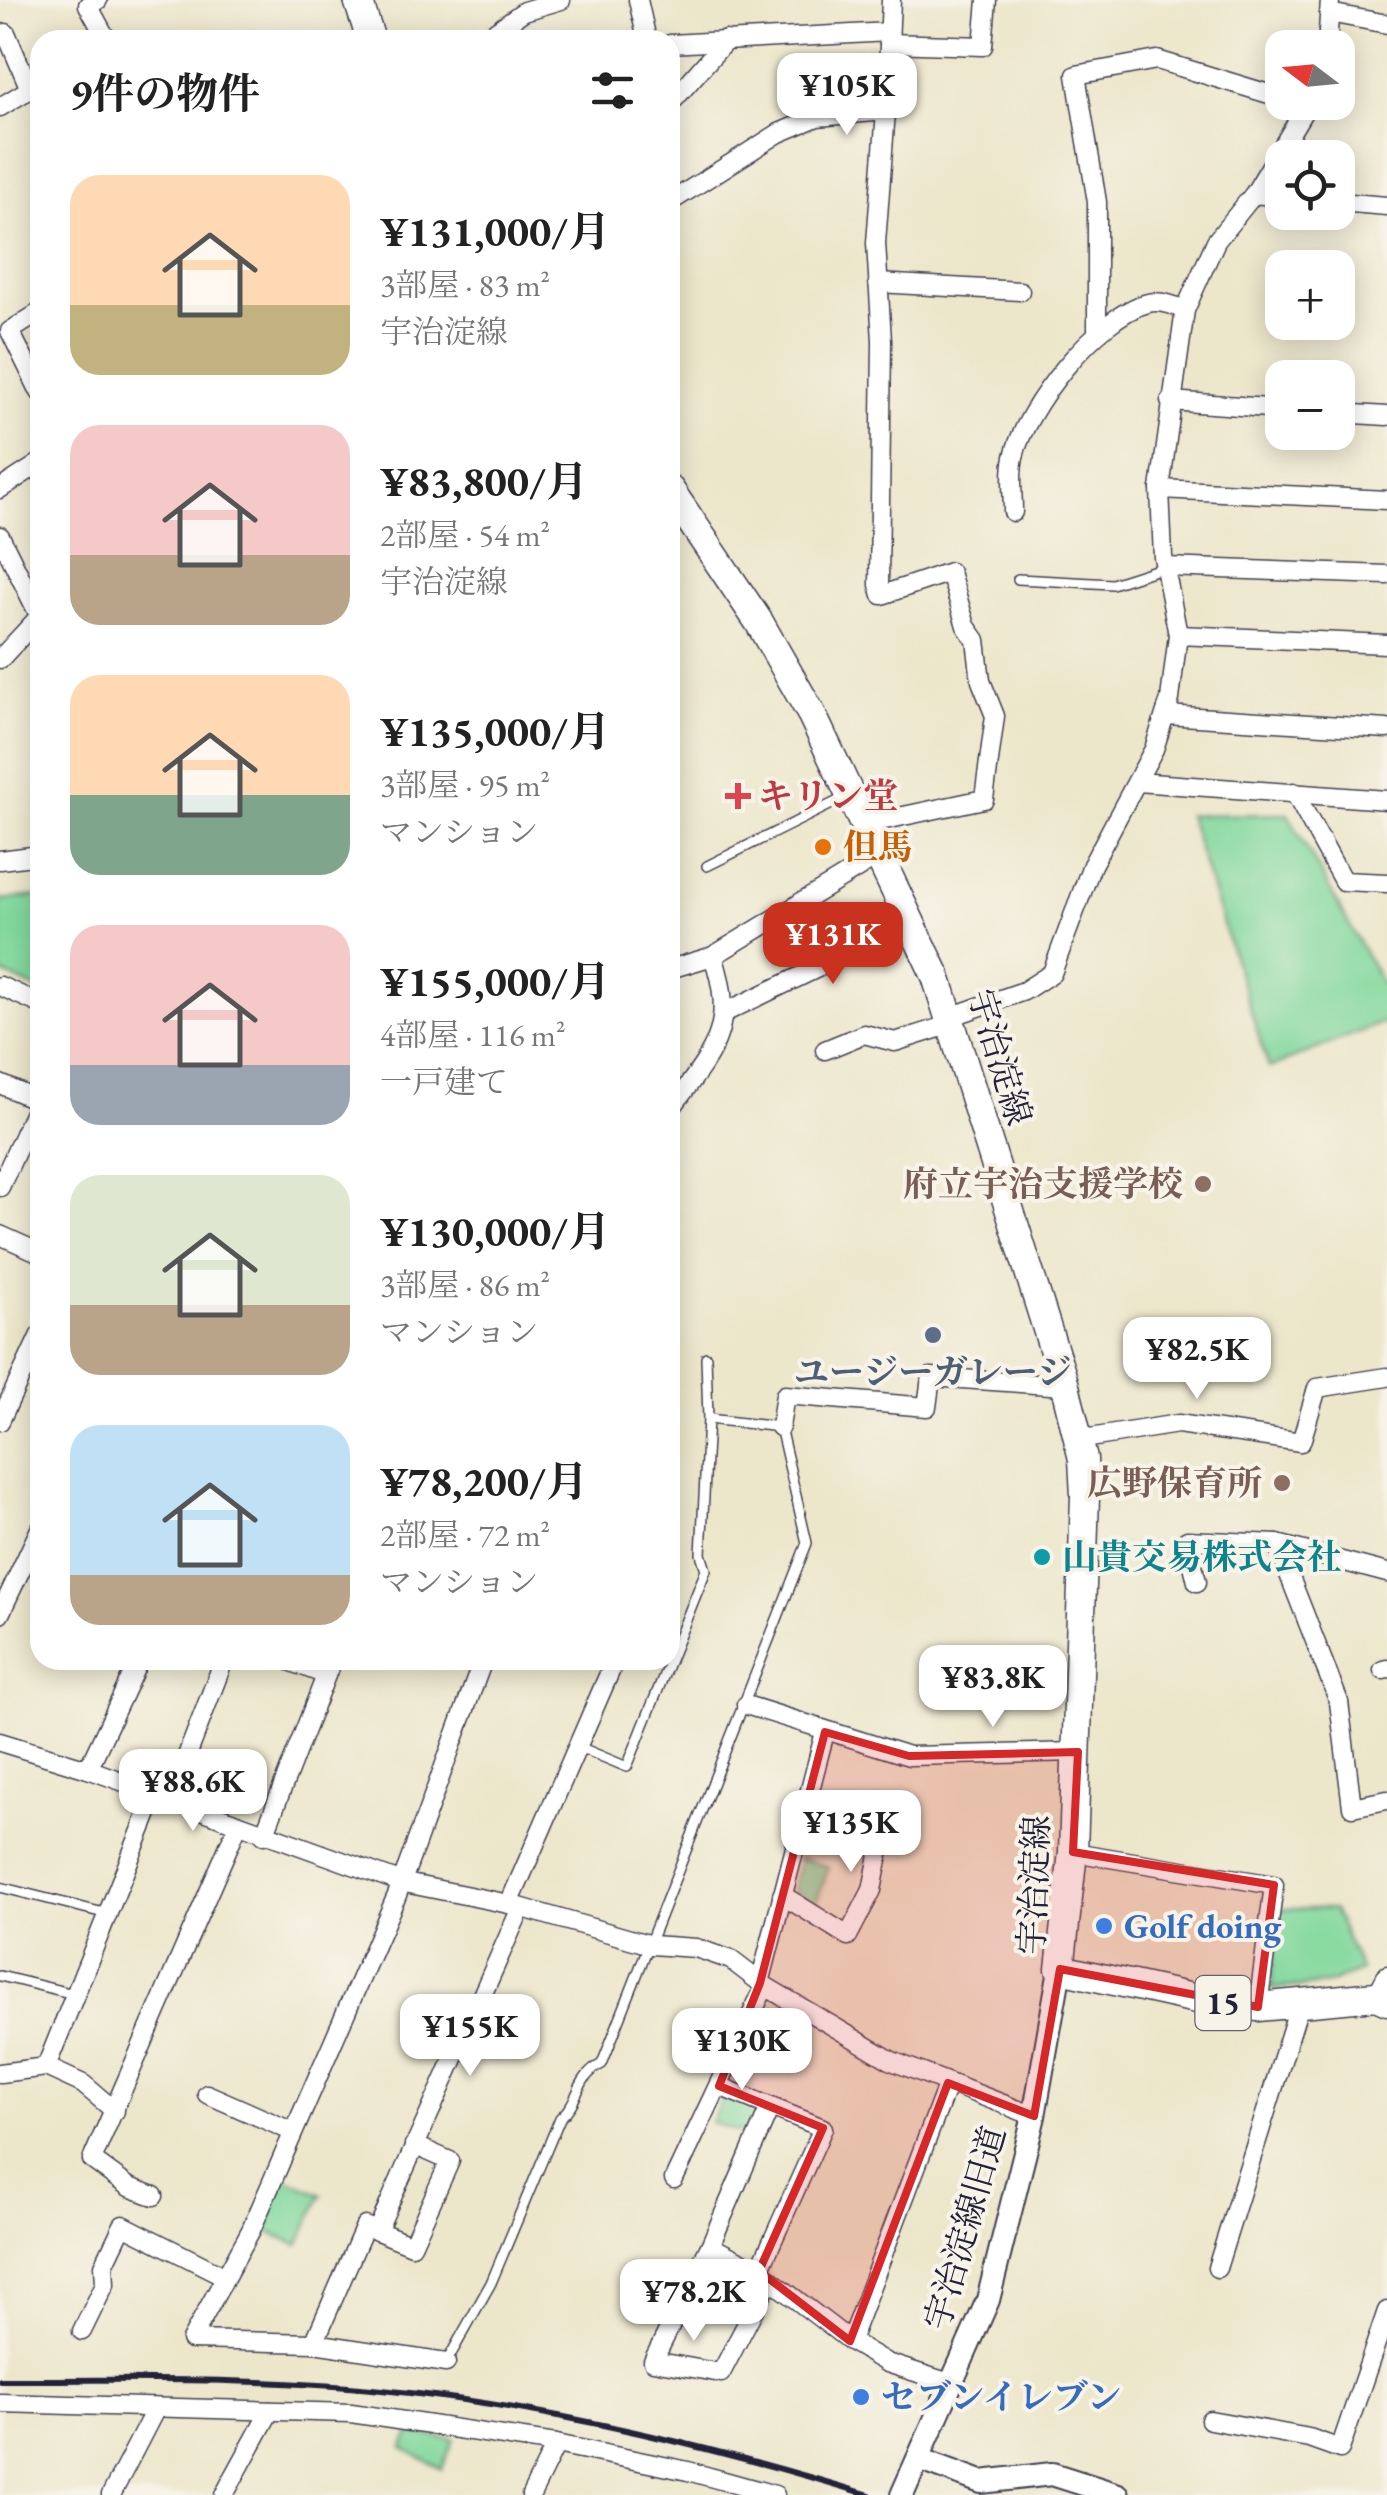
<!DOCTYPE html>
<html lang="ja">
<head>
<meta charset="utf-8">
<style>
	body { margin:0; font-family:"EB Garamond","Noto Serif JP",serif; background:#f6f6f6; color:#222; height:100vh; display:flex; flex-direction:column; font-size:38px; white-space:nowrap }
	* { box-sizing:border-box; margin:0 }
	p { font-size:32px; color:#767676 }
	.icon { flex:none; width:55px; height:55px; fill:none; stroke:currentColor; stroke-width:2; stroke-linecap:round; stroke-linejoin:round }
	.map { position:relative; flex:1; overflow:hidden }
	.side { position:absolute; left:30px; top:30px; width:650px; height:1640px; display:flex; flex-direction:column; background:#fff; border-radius:30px; box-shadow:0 5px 25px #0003 }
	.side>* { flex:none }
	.needle { width:65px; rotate:286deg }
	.fabs { position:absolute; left:1265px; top:30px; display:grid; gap:20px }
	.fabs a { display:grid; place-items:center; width:90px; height:90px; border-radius:20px; background:#fff; box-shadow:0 5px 25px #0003; font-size:50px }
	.price { position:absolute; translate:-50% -85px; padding:0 22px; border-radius:20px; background:#fff; color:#222; font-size:32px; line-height:65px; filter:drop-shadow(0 2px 5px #0008) }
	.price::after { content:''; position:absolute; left:50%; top:60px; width:30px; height:22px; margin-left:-15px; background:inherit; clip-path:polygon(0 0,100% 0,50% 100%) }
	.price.current { background:#c8321e; color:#fff }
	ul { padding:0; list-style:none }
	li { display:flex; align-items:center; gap:30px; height:250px; padding:0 40px }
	li span { display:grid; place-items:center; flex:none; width:280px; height:200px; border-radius:30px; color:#555 }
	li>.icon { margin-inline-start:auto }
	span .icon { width:120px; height:120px; fill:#fffc; stroke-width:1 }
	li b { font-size:42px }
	h2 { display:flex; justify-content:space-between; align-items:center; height:120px; padding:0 40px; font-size:42px }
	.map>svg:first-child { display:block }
	.green { fill:#81d89c; stroke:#527d6c; stroke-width:2.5 }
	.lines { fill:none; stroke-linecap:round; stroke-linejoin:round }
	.service-casing { stroke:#403f50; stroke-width:12 }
	.minor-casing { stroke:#403f50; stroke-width:21 }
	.tertiary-casing { stroke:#403f50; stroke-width:26 }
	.primary-casing { stroke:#403f50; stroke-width:31 }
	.service { stroke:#fff; stroke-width:9 }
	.minor { stroke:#fff; stroke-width:18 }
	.tertiary { stroke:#fff; stroke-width:22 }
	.primary { stroke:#fff; stroke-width:28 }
	.rail { stroke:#22223b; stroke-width:6 }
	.marked { fill:#d62828; fill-opacity:0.2; stroke:#d62828; stroke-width:8; stroke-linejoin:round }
	.health-dot { fill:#e0444e; stroke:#f7f3e8; stroke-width:4 }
	.food-dot { fill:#e8710a; stroke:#f7f3e8; stroke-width:4 }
	.education-dot { fill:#8d6e63; stroke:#f7f3e8; stroke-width:4 }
	.service-dot { fill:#5c6f8a; stroke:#f7f3e8; stroke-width:4 }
	.culture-dot { fill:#0f9aa8; stroke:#f7f3e8; stroke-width:4 }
	.shop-dot { fill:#3f7fe0; stroke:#f7f3e8; stroke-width:4 }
	.labels { text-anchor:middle; stroke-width:8; stroke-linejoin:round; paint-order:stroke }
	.shield { fill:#f7f3e8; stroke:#62616f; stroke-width:2.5 }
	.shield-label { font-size:32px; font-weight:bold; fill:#22223b }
	.health-label { font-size:35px; font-weight:bold; fill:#be3a42; stroke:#f7f3e8; text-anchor:start }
	.food-label { font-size:35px; font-weight:bold; fill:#c56008; stroke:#f7f3e8; text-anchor:start }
	.street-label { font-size:35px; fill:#22223b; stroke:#f7f3e8 }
	.education-label { font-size:35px; font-weight:bold; fill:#785e54; stroke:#f7f3e8; text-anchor:end }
	.service-label { font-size:35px; font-weight:bold; fill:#4e5e75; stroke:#f7f3e8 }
	.culture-label { font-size:35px; font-weight:bold; fill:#0d838f; stroke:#f7f3e8; text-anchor:start }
	.shop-label { font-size:35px; font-weight:bold; fill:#366cbe; stroke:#f7f3e8; text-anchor:start }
</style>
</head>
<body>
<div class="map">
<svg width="1387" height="2495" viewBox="0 0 1387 2495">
	<rect width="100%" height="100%" fill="#f7f3e8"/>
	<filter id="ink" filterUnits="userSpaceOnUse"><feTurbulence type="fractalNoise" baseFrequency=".01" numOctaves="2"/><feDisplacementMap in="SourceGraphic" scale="20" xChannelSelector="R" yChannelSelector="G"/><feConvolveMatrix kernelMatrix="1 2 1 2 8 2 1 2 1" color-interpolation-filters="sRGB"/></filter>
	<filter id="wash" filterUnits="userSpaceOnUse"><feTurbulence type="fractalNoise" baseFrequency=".0048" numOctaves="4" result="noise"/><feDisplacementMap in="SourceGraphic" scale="40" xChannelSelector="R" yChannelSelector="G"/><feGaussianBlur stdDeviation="2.25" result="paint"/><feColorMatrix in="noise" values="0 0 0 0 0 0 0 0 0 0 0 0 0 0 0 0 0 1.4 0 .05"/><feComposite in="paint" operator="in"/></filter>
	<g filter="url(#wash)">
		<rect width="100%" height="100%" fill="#ece6ca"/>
		<g class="green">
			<polygon points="1288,814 1387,993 1387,1021 1269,1068 1188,815"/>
			<polygon points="40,896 40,991 0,972 0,900"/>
			<polygon points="800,1858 829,1867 814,1908 793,1889"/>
			<polygon points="1277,1909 1333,1909 1361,1971 1327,1984 1271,1989"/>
			<polygon points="726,2092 763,2108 752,2137 711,2122"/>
			<polygon points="282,2178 322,2195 298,2245 260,2228"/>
			<polygon points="410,2433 454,2439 442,2469 403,2448"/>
		</g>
	</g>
	<g filter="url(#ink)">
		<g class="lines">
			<g class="service-casing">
				<g id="service">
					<polyline points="1018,579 1112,584 1165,567"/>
					<polyline points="707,866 846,797"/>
					<polyline points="579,1747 627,1767 706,1570 701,1554 708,1419 706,1357"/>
					<polyline points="0,1887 108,1914"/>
					<polyline points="0,1976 74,1994"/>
					<path d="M446,2363l45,-80 69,-165c21,-18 15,-40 42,-54l205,-521 -27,-116 -72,-8"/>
				</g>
			</g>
			<g class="minor-casing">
				<g id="minor">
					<polyline points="98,0 88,5 107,40"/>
					<polyline points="638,0 647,40"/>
					<polyline points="1329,13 1387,24"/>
					<polyline points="0,35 6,33 30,89"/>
					<polyline points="483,40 524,11 561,0"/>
					<polyline points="889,43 983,46 987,0"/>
					<polyline points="670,44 889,32"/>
					<polyline points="1327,48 1330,0"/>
					<polyline points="670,104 726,40"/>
					<polyline points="0,107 40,83"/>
					<polyline points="1254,194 1282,197"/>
					<polyline points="670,202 779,133 817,117 886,111 891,0"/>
					<polyline points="1338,202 1387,206"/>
					<polyline points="878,283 1020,291"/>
					<polyline points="40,312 10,331 40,392"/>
					<polyline points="1097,332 1097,202 1076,75 1157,60 1282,98"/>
					<polyline points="1170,401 1282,409"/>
					<polyline points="1338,413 1387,416"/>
					<polyline points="0,489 40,463"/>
					<polyline points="1160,489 1387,500"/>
					<path d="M1013,512c0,-18 -3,-38 1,-55 10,-48 84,-142 134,-154 12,-3 26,2 37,7"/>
					<polyline points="0,536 40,617"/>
					<polyline points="1165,567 1387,575"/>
					<polyline points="1178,635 1387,644"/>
					<polyline points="0,659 40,616"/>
					<polyline points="1166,715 1387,729"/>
					<polyline points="1137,782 1387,800"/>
					<polyline points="1294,792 1343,881 1387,883"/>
					<polyline points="861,825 984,799 995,716 981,681 976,640 966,626 950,572 882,595 879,585 882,341 876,243 886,111"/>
					<polyline points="0,860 40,855"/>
					<polyline points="670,969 713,956 878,856"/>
					<polyline points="0,986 40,1004"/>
					<polyline points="726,1012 828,963 801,902"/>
					<polyline points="950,1017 1024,991 1052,973 1092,865 1154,749 1170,699 1178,635 1163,557 1160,489 1185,310 1216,241 1254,194 1309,102"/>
					<polyline points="825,1050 864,1034 895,1042 952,1024"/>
					<polyline points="0,1084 39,1101 0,1187"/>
					<path d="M670,1110c42,-57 68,-81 43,-154"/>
					<polyline points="0,1235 40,1253"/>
					<polyline points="0,1421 40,1335"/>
					<polyline points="780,1427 785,1395 927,1407 931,1377 1065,1386"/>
					<polyline points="1077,1440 1178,1424 1301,1442 1317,1388 1387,1377"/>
					<polyline points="1277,1544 1339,1702 1352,1807 1387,1800"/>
					<polyline points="1197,1582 1187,1540 1277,1544 1387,1573"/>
					<polyline points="0,1614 40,1529"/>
					<polyline points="287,1660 326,1675"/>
					<polyline points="1383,1670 1387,1669"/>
					<polyline points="746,1705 909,1756 1078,1752"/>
					<polyline points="0,1742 88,1769 400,1882 509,1904 651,1945 696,1948 731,1960 765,1986 892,2061 1034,2116"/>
					<polyline points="88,1769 139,1660"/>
					<polyline points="170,1800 224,1660"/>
					<polyline points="264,1835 332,1660"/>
					<polyline points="1073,1852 1274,1885 1258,2007"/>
					<polyline points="782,1895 848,1936 872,1890 883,1835 803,1816"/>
					<polyline points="509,1904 615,1660"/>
					<polyline points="760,1983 825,1732"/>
					<polyline points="1376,1996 1387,1975"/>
					<polyline points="46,2067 83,2084 115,2111"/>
					<polyline points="0,2073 46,2067 155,1796"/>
					<polyline points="719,2086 823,2128 759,2271"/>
					<polyline points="207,2094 291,2131"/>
					<polyline points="770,2107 710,2246 759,2271 850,2341 887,2363 953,2384"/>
					<polyline points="674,2179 765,1986"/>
					<polyline points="154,2196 129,2187 92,2160 238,1825"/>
					<polyline points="377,2231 521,1908"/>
					<polyline points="710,2246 653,2361 721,2373 770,2279"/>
					<polyline points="1217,2268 1300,2003"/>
					<polyline points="82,2331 105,2284 104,2265 123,2225 224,2276"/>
					<polyline points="850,2341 948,2083"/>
					<polyline points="314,2343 365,2226 412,2245 450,2161 414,2145"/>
					<polyline points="446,2363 314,2343 191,2340 251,2230 397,1895 483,1660"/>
					<polyline points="0,2403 351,2413 556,2444 688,2471 775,2495"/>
					<polyline points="1210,2420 1309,2438 1340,2449 1387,2311"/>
					<polyline points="111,2495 156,2408"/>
					<polyline points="224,2495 270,2411"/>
					<polyline points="531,2495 556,2444"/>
				</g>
			</g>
			<g class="tertiary-casing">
				<g id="tertiary">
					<polyline points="919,2459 981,2482 1052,2474 1118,2495"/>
					<polyline points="902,2495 988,2300 1034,2116 1060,1969"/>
				</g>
			</g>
			<g class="primary-casing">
				<g id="primary">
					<polyline points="358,0 371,40"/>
					<polyline points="670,490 759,622 812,715 936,976 1065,1386 1083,1459 1085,1496 1073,1852 1060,1969 1215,2003 1258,2007 1376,1996 1387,2001"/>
				</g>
			</g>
			<use href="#service" class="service"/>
			<use href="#minor" class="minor"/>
			<use href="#tertiary" class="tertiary"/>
			<use href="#primary" class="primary"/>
			<path class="rail" d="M0,2380c137,0 274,-3 410,13 156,18 309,56 460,102"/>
		</g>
	</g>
	<path class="marked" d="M825,1732l84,24 169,-4 -5,100 201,33 -16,122 -198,-38 -26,147 -86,-33 -98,258 -91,-70 64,-143 -104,-42 41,-103z"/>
	<path class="health-dot" d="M733 781h10v10h10v10h-10v10h-10v-10h-10v-10h10z"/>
	<circle class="food-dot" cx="823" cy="847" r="10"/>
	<g class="education-dot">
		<circle cx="1203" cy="1184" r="10"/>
		<circle cx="1282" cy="1483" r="10"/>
	</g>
	<circle class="service-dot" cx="933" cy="1335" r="10"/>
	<circle class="culture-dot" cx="1042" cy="1557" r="10"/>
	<g class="shop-dot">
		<circle cx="1104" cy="1926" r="10"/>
		<circle cx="861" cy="2397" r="10"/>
	</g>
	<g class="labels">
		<rect class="shield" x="1195.5" y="1976" width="55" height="54" rx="8"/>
		<g class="shield-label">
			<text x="1223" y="2014">15</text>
		</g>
		<g class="health-label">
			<text x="758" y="808">キリン堂</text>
		</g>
		<g class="food-label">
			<text x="843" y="859">但馬</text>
		</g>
		<g class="street-label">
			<text transform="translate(1000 1057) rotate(73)" y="12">宇治淀線</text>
			<text transform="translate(1034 1885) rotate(-88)" y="12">宇治淀線</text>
			<text transform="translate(965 2228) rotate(-74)" y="12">宇治淀線旧道</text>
		</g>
		<g class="education-label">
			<text x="1183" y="1196">府立宇治支援学校</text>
			<text x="1262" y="1495">広野保育所</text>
		</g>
		<g class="service-label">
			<text x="933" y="1384">ユージーガレージ</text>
		</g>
		<g class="culture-label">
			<text x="1062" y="1569">山貴交易株式会社</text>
		</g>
		<g class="shop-label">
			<text x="1124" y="1938">Golf doing</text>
			<text x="881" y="2409">セブンイレブン</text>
		</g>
	</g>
</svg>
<div class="fabs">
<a><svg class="needle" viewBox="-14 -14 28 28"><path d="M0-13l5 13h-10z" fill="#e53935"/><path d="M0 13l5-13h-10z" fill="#767676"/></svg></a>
<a><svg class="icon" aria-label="locate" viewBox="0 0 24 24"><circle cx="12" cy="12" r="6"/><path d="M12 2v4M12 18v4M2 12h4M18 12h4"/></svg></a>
<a>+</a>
<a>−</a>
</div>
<b class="price" style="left:847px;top:138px">¥105K</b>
<b class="price current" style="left:833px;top:987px">¥131K</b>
<b class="price" style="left:1197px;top:1402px">¥82.5K</b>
<b class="price" style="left:993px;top:1730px">¥83.8K</b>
<b class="price" style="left:193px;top:1834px">¥88.6K</b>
<b class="price" style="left:851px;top:1875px">¥135K</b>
<b class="price" style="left:470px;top:2079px">¥155K</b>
<b class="price" style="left:742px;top:2093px">¥130K</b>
<b class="price" style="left:694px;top:2344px">¥78.2K</b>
<section class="side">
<h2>9件の物件<svg class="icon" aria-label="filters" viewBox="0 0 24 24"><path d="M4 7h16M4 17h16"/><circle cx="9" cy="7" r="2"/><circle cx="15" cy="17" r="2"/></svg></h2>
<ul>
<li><span style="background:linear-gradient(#ffd9b3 65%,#c2b280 0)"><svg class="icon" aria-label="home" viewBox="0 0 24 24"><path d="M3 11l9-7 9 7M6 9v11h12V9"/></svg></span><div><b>¥131,000/月</b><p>3部屋 · 83 m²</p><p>宇治淀線</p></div></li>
<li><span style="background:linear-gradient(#f6c9c9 65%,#b9a48a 0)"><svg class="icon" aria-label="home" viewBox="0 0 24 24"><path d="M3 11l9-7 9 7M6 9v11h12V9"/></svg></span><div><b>¥83,800/月</b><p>2部屋 · 54 m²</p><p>宇治淀線</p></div></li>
<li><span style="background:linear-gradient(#ffd9b3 60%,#7fa58c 0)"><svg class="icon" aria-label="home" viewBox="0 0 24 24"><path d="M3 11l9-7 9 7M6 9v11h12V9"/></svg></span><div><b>¥135,000/月</b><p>3部屋 · 95 m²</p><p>マンション</p></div></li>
<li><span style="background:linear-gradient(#f6c9c9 70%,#9aa5b1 0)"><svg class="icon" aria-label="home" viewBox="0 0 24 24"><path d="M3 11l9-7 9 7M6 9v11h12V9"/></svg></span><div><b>¥155,000/月</b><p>4部屋 · 116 m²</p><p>一戸建て</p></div></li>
<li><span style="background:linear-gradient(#dfe7d0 65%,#b9a48a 0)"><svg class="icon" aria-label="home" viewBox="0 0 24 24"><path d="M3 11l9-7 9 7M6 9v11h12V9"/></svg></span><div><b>¥130,000/月</b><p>3部屋 · 86 m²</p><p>マンション</p></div></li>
<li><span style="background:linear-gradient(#bfe0f5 75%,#b9a48a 0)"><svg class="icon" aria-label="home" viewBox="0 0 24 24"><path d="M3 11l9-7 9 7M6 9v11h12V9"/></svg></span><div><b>¥78,200/月</b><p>2部屋 · 72 m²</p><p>マンション</p></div></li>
</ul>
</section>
</div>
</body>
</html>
